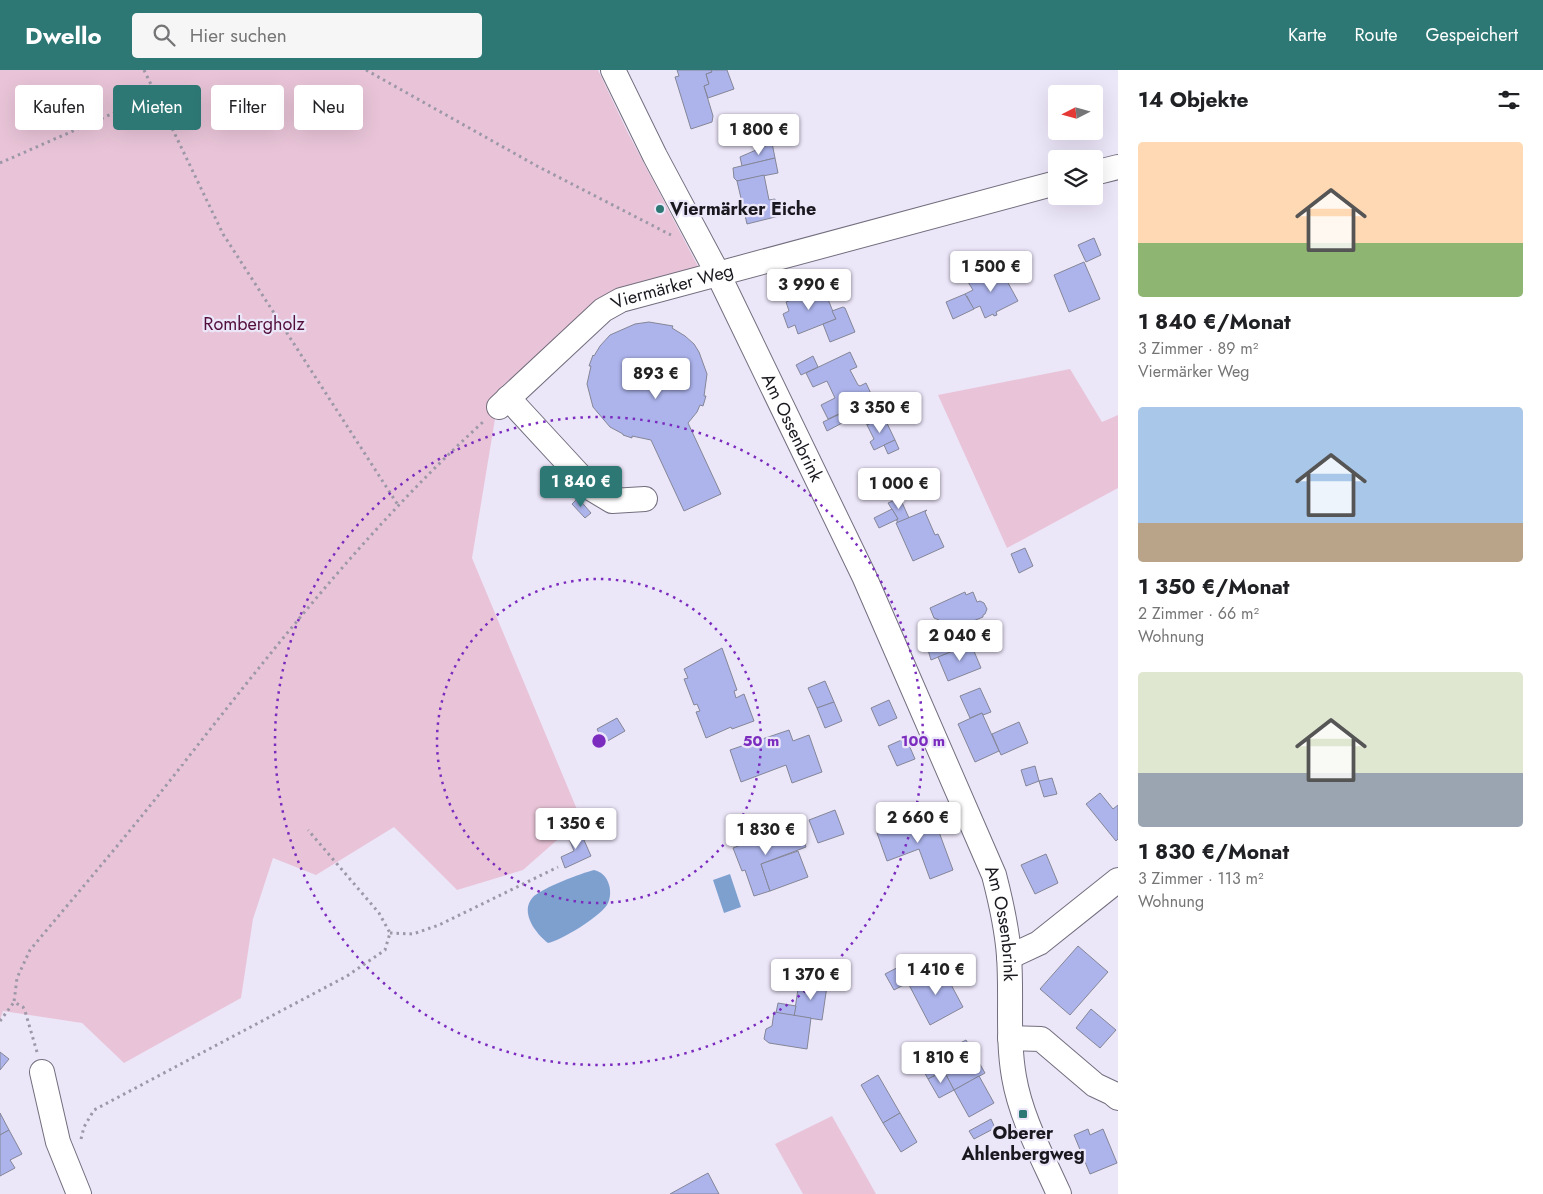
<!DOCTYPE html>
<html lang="de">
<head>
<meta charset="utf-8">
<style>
	body { margin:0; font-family:Jost,sans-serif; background:#f6f6f6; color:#202124; height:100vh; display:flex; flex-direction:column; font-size:19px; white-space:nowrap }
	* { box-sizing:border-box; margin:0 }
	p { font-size:16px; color:#757577 }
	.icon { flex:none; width:28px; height:28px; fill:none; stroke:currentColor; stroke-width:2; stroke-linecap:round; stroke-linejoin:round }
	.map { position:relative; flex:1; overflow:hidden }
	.details { display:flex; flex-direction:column; background:#fff; width:425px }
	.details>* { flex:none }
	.top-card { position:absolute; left:15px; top:15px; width:475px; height:45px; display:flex; gap:10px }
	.needle { width:32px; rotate:264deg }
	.fabs { position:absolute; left:1048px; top:15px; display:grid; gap:10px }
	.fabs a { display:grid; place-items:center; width:55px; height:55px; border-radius:5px; background:#fff; box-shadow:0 5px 20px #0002; font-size:25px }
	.price { position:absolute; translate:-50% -42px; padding:0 11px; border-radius:5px; background:#fff; color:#222; font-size:16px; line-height:32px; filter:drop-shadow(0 1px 2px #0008) }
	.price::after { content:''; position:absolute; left:50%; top:30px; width:15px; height:11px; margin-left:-8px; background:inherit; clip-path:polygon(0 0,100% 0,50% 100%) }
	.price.active { background:#2d7774; color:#fff }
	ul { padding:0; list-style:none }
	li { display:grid; align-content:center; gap:10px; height:265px; padding:0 20px }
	li span { display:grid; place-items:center; height:155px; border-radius:5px; color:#555 }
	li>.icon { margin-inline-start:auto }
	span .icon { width:90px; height:90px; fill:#fffc; stroke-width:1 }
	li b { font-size:21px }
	h2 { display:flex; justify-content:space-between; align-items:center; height:60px; padding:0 20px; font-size:21px }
	.tag { padding:0 18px; border-radius:5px; background:#fff; box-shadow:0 5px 20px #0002; font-size:18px; line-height:45px }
	.tag.active { background:#2d7774; color:#fff }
	header { display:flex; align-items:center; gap:30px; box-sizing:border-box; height:70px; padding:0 25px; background:#2d7774; color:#fff }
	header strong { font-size:24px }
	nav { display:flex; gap:28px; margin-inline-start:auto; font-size:18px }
	.search { width:350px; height:45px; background:#f6f6f6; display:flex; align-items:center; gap:12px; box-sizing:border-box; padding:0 18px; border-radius:5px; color:#757577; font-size:19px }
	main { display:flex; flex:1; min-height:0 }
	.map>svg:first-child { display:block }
	.green { fill:#e9c4d8 }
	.water { fill:#7ea0cf }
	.building { fill:#adb4ec; stroke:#848697 }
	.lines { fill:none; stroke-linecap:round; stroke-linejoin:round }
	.minor-casing { stroke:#736e7e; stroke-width:26 }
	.path { stroke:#9d98a7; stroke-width:3; stroke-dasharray:2.5 4; stroke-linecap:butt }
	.minor { stroke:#fff; stroke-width:24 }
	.ring { fill:none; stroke:#7b2cbf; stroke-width:2.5; stroke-dasharray:2.5 5 }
	.poi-dot { fill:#2d7774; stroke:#ece6f9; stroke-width:2 }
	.labels { text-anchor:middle; stroke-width:4.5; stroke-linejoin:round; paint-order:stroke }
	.poi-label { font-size:18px; font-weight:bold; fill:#1a181f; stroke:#ece6f9; text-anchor:start }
	.street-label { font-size:18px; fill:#1a181f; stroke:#ece6f9 }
	.park-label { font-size:18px; fill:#520f3c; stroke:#ece6f9 }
	.centre { fill:#7b2cbf; stroke:#ece6f9; stroke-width:2.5 }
	.ring-label { font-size:15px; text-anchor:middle; font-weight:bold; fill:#7b2cbf; stroke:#ece6f9; stroke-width:4.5; stroke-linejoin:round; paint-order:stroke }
</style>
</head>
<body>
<header>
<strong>Dwello</strong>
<div class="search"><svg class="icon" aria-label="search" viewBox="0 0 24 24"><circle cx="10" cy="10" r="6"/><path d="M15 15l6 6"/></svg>Hier suchen</div>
<nav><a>Karte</a><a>Route</a><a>Gespeichert</a></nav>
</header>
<main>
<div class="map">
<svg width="1118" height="1124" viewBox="0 0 1118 1124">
	<rect width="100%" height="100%" fill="#ece6f9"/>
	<g class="green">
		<polygon points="0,0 598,0 628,63 700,200 602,244 499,325 472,488 581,749 523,800 457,820 394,757 316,805 273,788 253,849 241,928 124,993 82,953 3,941 0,950"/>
		<polygon points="1070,299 1102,352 1118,345 1118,418 1007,478 938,325"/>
		<polygon points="832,1046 876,1124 803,1124 775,1074"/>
	</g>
	<g class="water">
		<path d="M594,800c7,2 11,5 14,12 3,7 3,16 -1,23 -8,12 -45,35 -59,38 -12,-9 -29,-31 -15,-46 9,-9 49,-24 61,-27z"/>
		<polygon points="730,804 741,837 724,843 713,810"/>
	</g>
	<g class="building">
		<polygon points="677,0 711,0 712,2 706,4 709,14 704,16 713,46 712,52 691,59 675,7 679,6"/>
		<polygon points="711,0 727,0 734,19 708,28 704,16 709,14 706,4 712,2"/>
		<polygon points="772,73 775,88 742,96 740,87"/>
		<polygon points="775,88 778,103 737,111 734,108 733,98"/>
		<polygon points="764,105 769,130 775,129 779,146 747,154 737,111"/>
		<polygon points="1094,168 1101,185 1086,192 1078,175"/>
		<polygon points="1084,192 1100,229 1069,242 1054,205"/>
		<polygon points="1003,197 1002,199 1007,211 1018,231 996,242 997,245 994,246 993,244 985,248 980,236 973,239 967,226 966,227 965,224 973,220 968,212"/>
		<polygon points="823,217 836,249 798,264 795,255 788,258 783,244 789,241 786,232"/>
		<polygon points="965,224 974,239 953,249 946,232"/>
		<polygon points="843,237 845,238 855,262 830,272 823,254 836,249 832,241"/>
		<polygon points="649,252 673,256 672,258 685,266 694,274 699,282 707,304 704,326 706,326 703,336 700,335 697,342 688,353 721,424 684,441 651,370 632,366 632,368 623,365 623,364 610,357 593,337 587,314 591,296 589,296 593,285 594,286 600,276 610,265 635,254"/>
		<polygon points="850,282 857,297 850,300 858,315 860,316 866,313 873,328 828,349 821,335 835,328 827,311 813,317 806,303"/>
		<polygon points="813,286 818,297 801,305 796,295"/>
		<polygon points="879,336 884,347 867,355 862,344"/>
		<polygon points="840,344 844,352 827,361 823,352"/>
		<polygon points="884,347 895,370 874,380 870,372 874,369 867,355"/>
		<polygon points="895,370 899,379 888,384 884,375"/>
		<polygon points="578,428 591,443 585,448 572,434"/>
		<polygon points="900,428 909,448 898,453 896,449 898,449 888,433"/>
		<polygon points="892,439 898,449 879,458 874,448"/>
		<polygon points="927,440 925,442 935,465 938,464 944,477 913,491 896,453"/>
		<polygon points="1025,478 1033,496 1019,503 1011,484"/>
		<polygon points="965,522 966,525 973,522 977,532 980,531 984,533 987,539 985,544 983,545 983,547 956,558 960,568 947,573 943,563 940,564 938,559 942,557 939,550 934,548 930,538"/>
		<polygon points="932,555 938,558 940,564 943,563 947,573 931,579 924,559"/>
		<polygon points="950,572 953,581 931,590 928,580"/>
		<polygon points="971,574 981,598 948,611 938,587"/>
		<polygon points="722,578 737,620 734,621 736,628 744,624 754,651 732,659 731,657 706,668 696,642 700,641 697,634 694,635 684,609 688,608 684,599"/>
		<polygon points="825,611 834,632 817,638 808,618"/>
		<polygon points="980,618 991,642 983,645 982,643 970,648 960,626"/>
		<polygon points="889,630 897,648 879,656 871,638"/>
		<polygon points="834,632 842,651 825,658 817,638"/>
		<polygon points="982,643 999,681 975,692 958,654"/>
		<polygon points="617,648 625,661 604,673 597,659"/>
		<polygon points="1019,652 1028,673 1001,685 992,664"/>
		<polygon points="789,660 793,671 809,665 822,702 792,713 786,695 741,712 730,680"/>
		<polygon points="906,668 915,689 897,696 888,676"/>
		<polygon points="1035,696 1039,711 1026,716 1021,700"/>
		<polygon points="1052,708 1057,724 1044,727 1039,711"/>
		<polygon points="1100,723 1113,739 1118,735 1118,769 1116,771 1086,734"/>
		<polygon points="835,740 844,764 818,773 809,750"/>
		<polygon points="932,743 953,800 930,809 919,779 887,791 877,763"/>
		<polygon points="799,757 806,777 761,794 770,821 754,826 745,800 742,801 733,778 758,768 759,771"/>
		<polygon points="580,761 591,786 565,798 561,787 574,781 568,766"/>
		<polygon points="798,781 808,807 770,821 761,794"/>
		<polygon points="1046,784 1058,813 1035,824 1021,795"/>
		<polygon points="1078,876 1108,902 1070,945 1040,919"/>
		<polygon points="910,891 919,907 894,920 885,904"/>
		<polygon points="941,896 963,937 930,955 908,913 919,907 921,908"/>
		<polygon points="799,912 827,916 822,950 794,946"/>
		<polygon points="778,933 796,936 794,946 776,943"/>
		<polygon points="1091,939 1116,960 1100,978 1076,958"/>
		<polygon points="774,942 811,948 807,979 769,973 764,969 766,959 772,956"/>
		<polygon points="966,970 985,1003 954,1020 944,1001 928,1009 920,994"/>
		<polygon points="0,982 9,989 0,1000"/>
		<polygon points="944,1001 954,1020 939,1028 928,1009"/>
		<polygon points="878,1005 900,1043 883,1053 861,1015"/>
		<polygon points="979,1006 994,1033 969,1047 954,1020"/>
		<polygon points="0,1043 9,1060 0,1065"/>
		<polygon points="900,1043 917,1072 901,1082 883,1053"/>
		<polygon points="991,1049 995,1058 974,1069 969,1061"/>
		<polygon points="1088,1059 1090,1065 1103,1059 1117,1093 1090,1104 1074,1065"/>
		<polygon points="9,1060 22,1084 10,1090 15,1098 0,1106 0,1065"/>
		<polygon points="708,1103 719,1124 670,1124"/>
	</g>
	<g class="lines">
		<g class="minor-casing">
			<g id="minor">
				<path id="s1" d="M613,0l42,86 63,118 146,302 130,299c7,27 13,53 15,81 3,41 -2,81 5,121 7,41 28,79 45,117"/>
				<polyline points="1094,103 1118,97"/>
				<polyline points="508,328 592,419 612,431 645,429"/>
				<path id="s2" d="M499,337l104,-97 18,-10 435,-117"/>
				<polyline points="1009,887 1039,873 1118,810"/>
				<polyline points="1010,968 1041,969 1095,1015 1112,1023 1118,1028"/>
				<polyline points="42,1002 58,1072 79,1124"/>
			</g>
		</g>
		<g class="path">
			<polyline points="144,0 223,164 398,435"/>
			<polyline points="366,0 537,96 671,165"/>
			<polyline points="0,93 155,25"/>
			<polyline points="390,863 413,864 439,855 558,797"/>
			<polyline points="0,951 14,932"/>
			<path d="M37,982l-12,-41 -2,-4 -9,-5 3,-24 13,-28c50,-60 101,-119 149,-181 95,-121 190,-243 304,-347"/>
			<polyline points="81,1069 84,1057 94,1040 347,906 385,880 390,863 379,843 308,760"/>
		</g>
		<use href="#minor" class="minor"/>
	</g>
	<g class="ring">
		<circle cx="599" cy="671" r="162"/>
		<circle cx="599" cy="671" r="324"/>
	</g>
	<g class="poi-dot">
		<circle cx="660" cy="139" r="5"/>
		<rect x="1018" y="1039" width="10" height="10" rx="2.5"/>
	</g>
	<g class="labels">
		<g class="poi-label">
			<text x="670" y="145">Viermärker Eiche</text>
			<text x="1023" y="1069" text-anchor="middle">Oberer<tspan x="1023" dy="21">Ahlenbergweg</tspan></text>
		</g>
		<g class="street-label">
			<text dy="6" stroke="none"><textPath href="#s2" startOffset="216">Viermärker Weg</textPath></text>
			<text dy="6" stroke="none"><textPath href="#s1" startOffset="400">Am Ossenbrink</textPath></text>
			<text dy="6" stroke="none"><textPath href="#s1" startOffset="940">Am Ossenbrink</textPath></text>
		</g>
		<g class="park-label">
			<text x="254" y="260">Rombergholz</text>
		</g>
	</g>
	<circle cx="599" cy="671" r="8" class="centre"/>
	<g class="ring-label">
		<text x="761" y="676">50 m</text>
		<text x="923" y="676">100 m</text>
	</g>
</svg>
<div class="fabs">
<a><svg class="needle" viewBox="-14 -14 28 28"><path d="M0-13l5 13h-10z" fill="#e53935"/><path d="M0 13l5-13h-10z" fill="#757577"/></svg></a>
<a><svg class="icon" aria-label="layers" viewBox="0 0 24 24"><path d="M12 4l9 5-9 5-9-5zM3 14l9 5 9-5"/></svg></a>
</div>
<b class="price" style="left:759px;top:86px">1 800 €</b>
<b class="price" style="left:991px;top:223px">1 500 €</b>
<b class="price" style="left:809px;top:241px">3 990 €</b>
<b class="price" style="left:656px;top:330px">893 €</b>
<b class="price" style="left:880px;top:364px">3 350 €</b>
<b class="price active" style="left:581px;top:438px">1 840 €</b>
<b class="price" style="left:899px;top:440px">1 000 €</b>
<b class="price" style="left:960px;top:592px">2 040 €</b>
<b class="price" style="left:918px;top:774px">2 660 €</b>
<b class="price" style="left:576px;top:780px">1 350 €</b>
<b class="price" style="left:766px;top:786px">1 830 €</b>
<b class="price" style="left:936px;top:926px">1 410 €</b>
<b class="price" style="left:811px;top:931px">1 370 €</b>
<b class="price" style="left:941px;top:1014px">1 810 €</b>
<div class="top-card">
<a class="tag">Kaufen</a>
<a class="tag active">Mieten</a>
<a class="tag">Filter</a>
<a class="tag">Neu</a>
</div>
</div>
<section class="details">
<h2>14 Objekte<svg class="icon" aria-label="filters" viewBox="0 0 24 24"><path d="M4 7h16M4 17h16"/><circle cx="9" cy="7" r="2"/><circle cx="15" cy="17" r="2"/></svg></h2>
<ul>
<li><span style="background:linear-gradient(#ffd9b3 65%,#8fb573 0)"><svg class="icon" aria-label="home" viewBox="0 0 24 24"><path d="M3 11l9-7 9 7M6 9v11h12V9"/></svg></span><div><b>1 840 €/Monat</b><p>3 Zimmer · 89 m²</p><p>Viermärker Weg</p></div></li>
<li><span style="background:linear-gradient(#a9c7e8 75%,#b9a48a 0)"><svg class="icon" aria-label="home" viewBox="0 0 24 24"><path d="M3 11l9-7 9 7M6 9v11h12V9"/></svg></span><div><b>1 350 €/Monat</b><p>2 Zimmer · 66 m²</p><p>Wohnung</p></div></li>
<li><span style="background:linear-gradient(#dfe7d0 65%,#9aa5b1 0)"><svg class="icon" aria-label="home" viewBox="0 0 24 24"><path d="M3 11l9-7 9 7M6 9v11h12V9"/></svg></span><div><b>1 830 €/Monat</b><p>3 Zimmer · 113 m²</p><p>Wohnung</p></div></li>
</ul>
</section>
</main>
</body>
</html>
